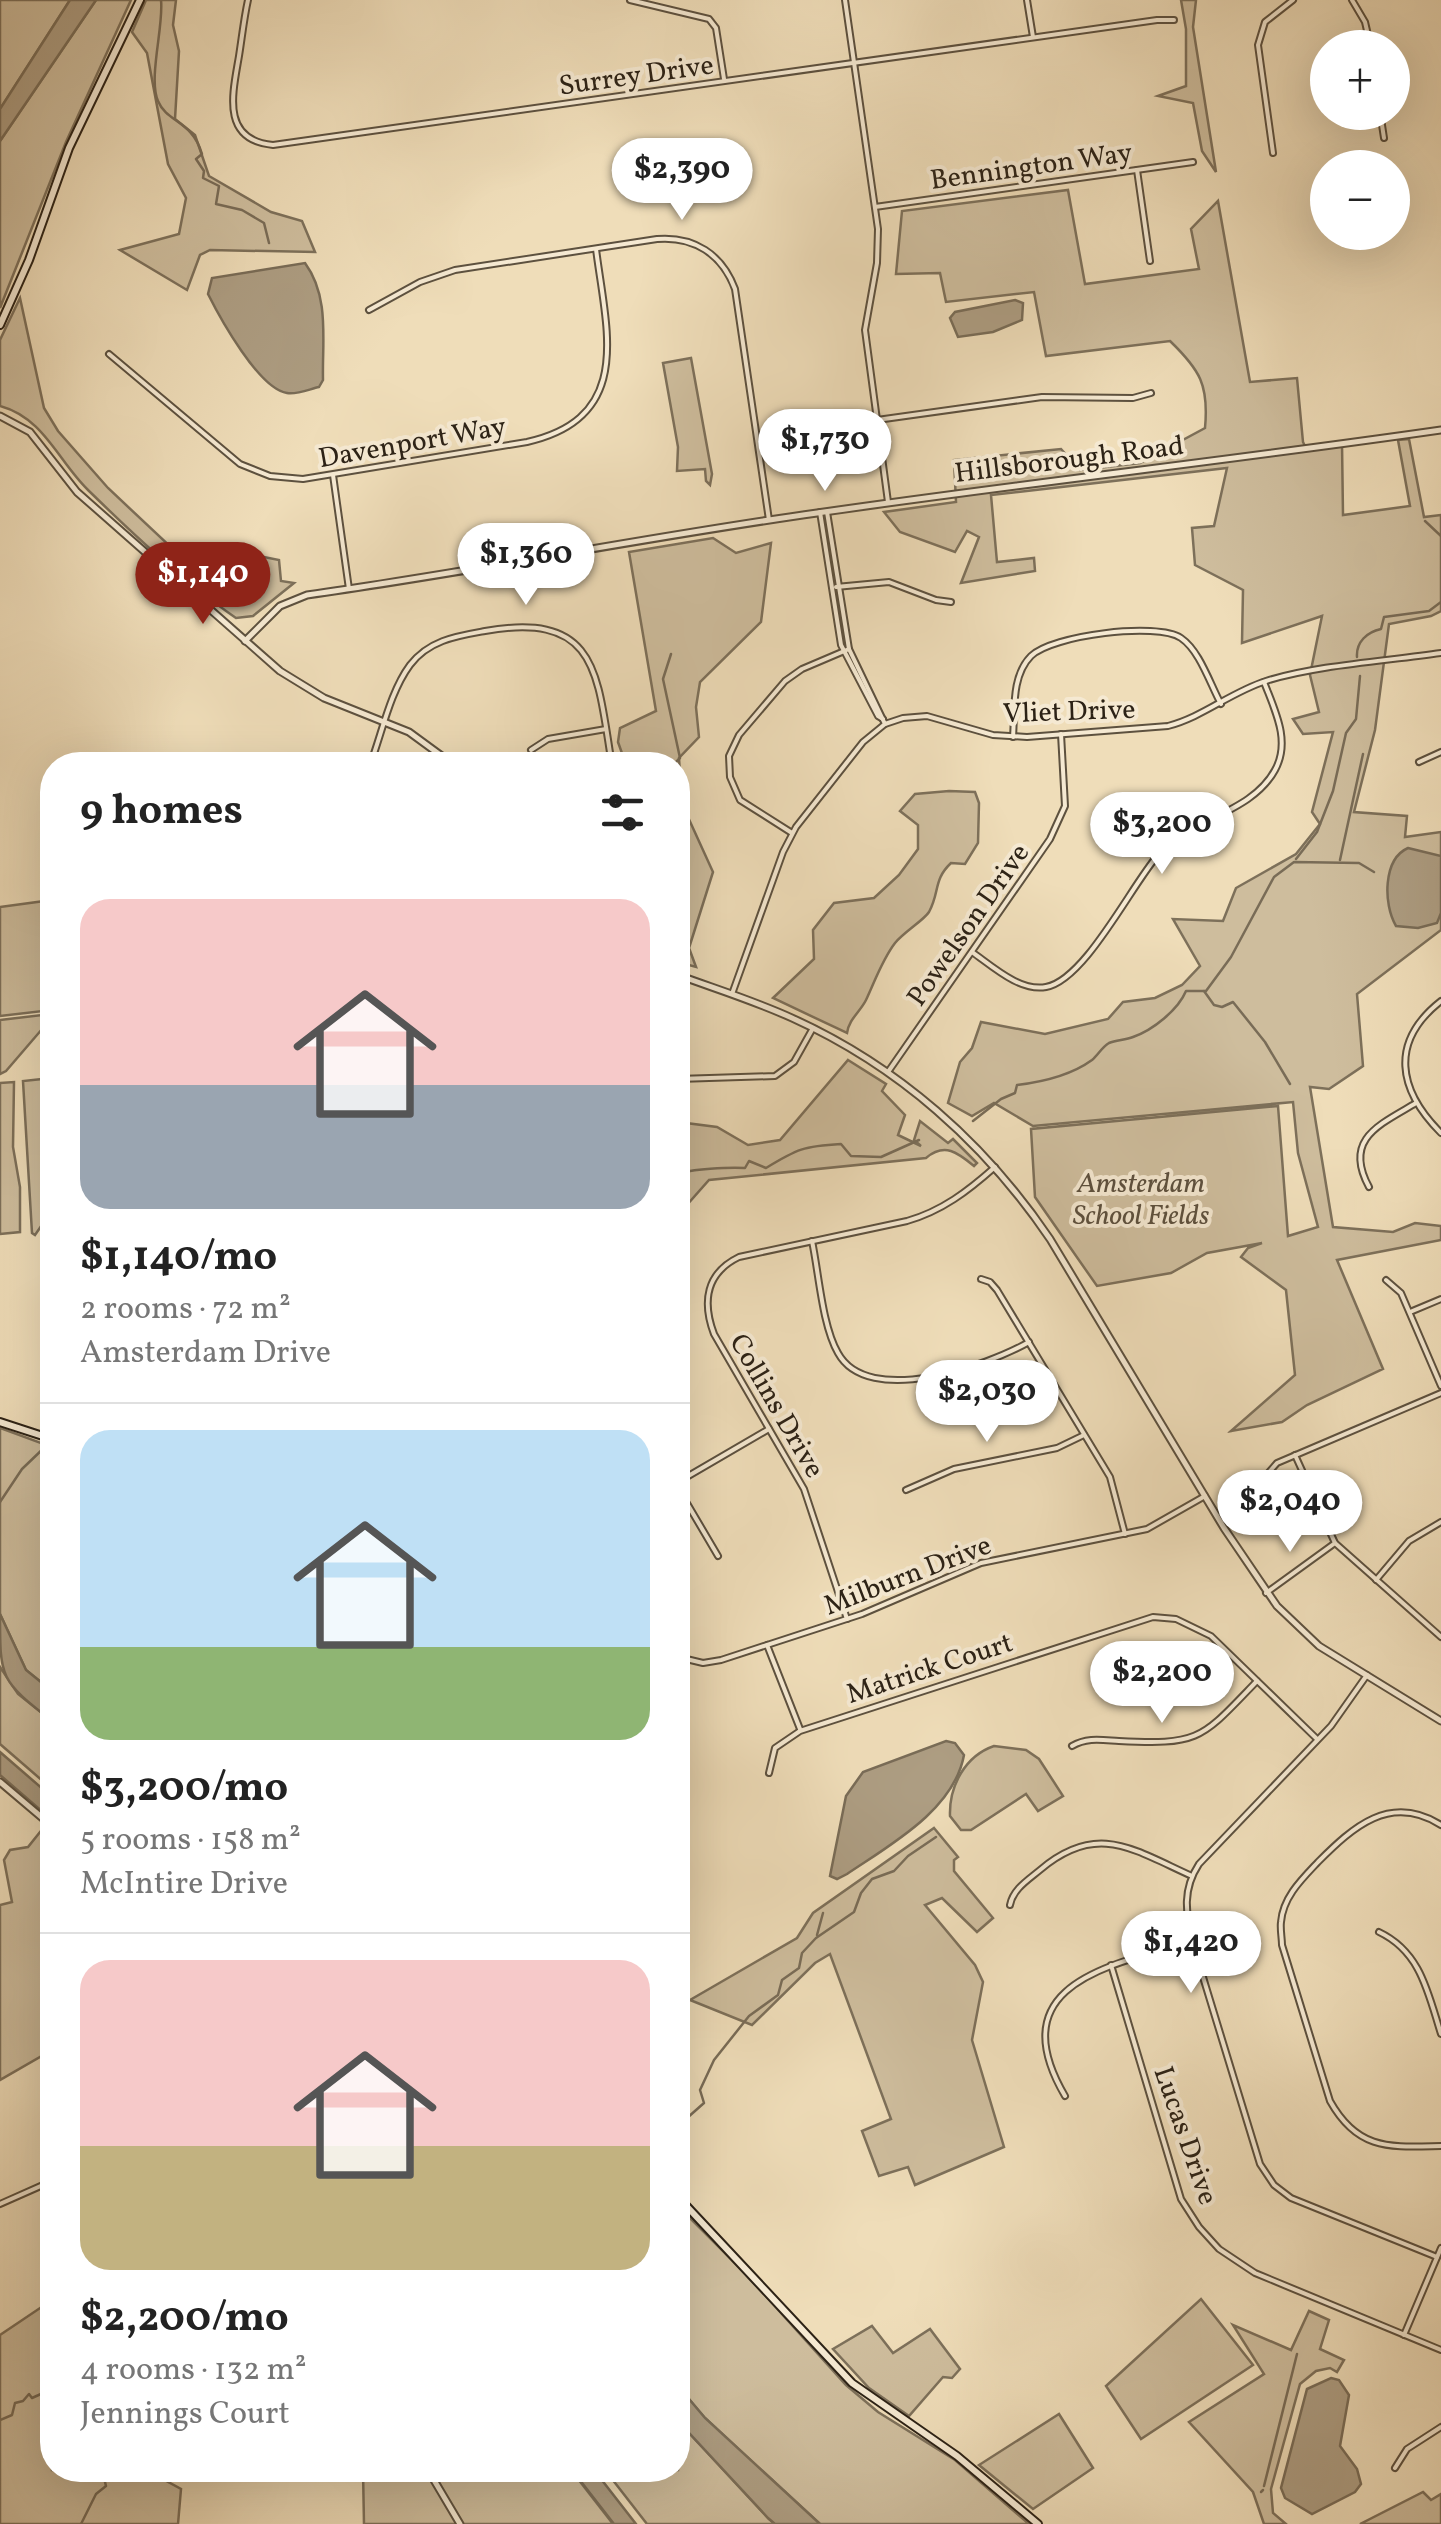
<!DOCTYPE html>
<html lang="en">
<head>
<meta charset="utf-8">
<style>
	body { margin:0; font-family:Vollkorn,serif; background:#f2f2f2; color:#222; height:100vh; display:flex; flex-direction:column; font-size:38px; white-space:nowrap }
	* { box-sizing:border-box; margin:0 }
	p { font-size:32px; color:#767676 }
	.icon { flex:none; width:55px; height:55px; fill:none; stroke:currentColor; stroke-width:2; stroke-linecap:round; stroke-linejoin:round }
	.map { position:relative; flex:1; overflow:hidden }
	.side { position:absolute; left:40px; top:752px; width:650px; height:1730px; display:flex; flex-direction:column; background:#fff; border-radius:40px; box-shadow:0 10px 40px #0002 }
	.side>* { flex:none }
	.fabs { position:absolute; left:1310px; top:30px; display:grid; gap:20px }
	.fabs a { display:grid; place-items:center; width:100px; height:100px; border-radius:50%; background:#fff; box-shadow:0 10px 40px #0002; font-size:50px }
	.price { position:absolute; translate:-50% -85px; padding:0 22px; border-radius:35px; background:#fff; color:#222; font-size:32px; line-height:65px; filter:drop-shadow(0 2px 5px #0008) }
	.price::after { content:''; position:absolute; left:50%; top:60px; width:30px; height:22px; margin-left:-15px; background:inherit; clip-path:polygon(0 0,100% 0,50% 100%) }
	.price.on { background:#8f2418; color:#fff }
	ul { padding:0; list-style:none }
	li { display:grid; align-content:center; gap:20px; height:530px; padding:0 40px }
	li+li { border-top:2px solid #e0e0e0 }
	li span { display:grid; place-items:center; height:310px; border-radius:30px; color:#555 }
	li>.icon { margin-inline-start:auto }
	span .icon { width:180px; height:180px; fill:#fffc; stroke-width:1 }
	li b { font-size:42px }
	h2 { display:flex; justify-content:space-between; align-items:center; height:120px; padding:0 40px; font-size:42px }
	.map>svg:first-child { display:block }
	.green { fill:#cebd9d; stroke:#7d705a; stroke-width:2.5 }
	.water { fill:#ad9d82; stroke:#796c57; stroke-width:2.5 }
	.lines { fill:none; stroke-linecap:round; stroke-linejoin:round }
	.stream { stroke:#796c57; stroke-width:2.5 }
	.minor-casing { stroke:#5d513f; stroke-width:8 }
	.tertiary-casing { stroke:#5d513f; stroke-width:9 }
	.secondary-casing { stroke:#2c2216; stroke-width:10 }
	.minor { stroke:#f5e9d2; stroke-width:4 }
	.tertiary { stroke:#f5e9d2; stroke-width:5 }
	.secondary { stroke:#f5e9d2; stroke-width:6 }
	.labels { text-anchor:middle; stroke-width:8; stroke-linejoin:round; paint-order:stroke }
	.street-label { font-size:28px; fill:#2c2216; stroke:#f5e9d2 }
	.park-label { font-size:28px; font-style:italic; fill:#5d503e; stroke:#f5e9d2 }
</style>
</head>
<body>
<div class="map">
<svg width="1441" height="2524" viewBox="0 0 1441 2524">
	<rect width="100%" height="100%" fill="#efddb9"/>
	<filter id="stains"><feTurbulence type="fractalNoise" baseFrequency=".002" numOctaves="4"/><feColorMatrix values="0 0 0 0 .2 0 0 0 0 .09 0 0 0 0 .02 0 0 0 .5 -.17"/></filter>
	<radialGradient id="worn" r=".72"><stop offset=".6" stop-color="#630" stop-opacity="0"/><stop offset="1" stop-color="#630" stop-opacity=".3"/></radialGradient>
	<g class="green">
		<polygon points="0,0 70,0 0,109"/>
		<polygon points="96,0 131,0 66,142 0,308 0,141"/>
		<polygon points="146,0 176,0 173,25 179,51 175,119 195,135 209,176 271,212 302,221 315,252 210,250 200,255 187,290 120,250 179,234 186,198 168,164 147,53 132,32"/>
		<polygon points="1181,0 1196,0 1193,27 1216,172 1202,151 1193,103 1158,96 1186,86 1186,29"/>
		<path d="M1068,190l17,94 114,-15 -8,-40 27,-28 32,181 47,-4 6,64 3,6 36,-5 1,72 67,-9 -12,-66 11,-1 15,78 17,-2v96l-10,5 -42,8 -14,106 -21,82 53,4 -2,21 36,-5v98l-84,64 6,72 -34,23 -19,-2 23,140 60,5 22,-9 26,3v14l-104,20 46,109 -76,36 -25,17 -51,9 64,-56 -9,-85 -45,-33 7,-9 14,-5 -55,10 -36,20 -74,13 -62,-89 -4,-68 247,-23 10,130 30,-9 -20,-74 -5,-51 -260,24 -39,-23 -22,13 -24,-13 12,-41 12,-14 9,-26 64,12 63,-15 15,-17 32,-4 27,-13 18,-19 -27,-47 50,2 13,-33 60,-34 24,-30 -8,-12 21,-80 -30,2 -10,-15 26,-7 -9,-37 12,-59 -80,27 1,-53 -48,-25 -3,-37 22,-2 13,-58 -236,27 6,67 37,-4 1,13 -74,12 18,-46 -12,-6 -12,21 -55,-20 -16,-20 72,-10 -2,-42 107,-11 19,21 60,-7 65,-35c4,-43 -5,-58 -35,-87l-124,15 -12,-64 -88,10 -6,-29 -44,1 6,-63z"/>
		<path d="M20,298l24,110 14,23 50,57 101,95 16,-34 54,11 2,21 13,2 -41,33 -17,2c-51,-35 -103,-84 -148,-128 -30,-29 -44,-72 -88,-84v-66z"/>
		<polygon points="691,358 712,474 710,485 706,481 705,469 677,471 678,447 663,363"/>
		<polygon points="713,538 736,553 771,543 761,622 700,682 696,707 699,737 679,758 682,804 713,872 689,948 696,967 678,962 678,765 650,765 624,759 618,742 620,728 656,711 629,552"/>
		<path d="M949,791l26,1 4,11 -1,40 -13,21 -14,-1c-18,17 -11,29 -22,49 -5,8 -25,20 -34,31 -13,17 -20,38 -29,57 -6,12 -17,19 -19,33l-74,-35 41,-39 -1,-29 21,-27 40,-5 25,-23 19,-26v-24l-18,-14 15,-17z"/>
		<polygon points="52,900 52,1010 0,1016 0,907"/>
		<polygon points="42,1015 45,1020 43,1028 6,1071 0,1074 0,1020"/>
		<path d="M848,1060l38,24 -4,7 23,24 -7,20 23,11 -7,-6 6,-19 28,22 5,-4 24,24 -3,3c-16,-13 -29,-24 -48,-8l-217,22 -31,35v-93l39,5 31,18 32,-5z"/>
		<polygon points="52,1078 52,1219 46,1219 35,1235 32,1233 23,1081"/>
		<polygon points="14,1082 13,1147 20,1187 20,1232 0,1234 0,1083"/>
		<polygon points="0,1428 52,1447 52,1691 26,1670 0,1614"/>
		<polygon points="0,1667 18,1694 52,1721 52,1789 0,1744"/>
		<path d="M994,1746l32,4 13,9 24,37 -25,15 -12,-17 -55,36h-10l-11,-14c-1,-30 15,-60 44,-70z"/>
		<polygon points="44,1827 52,1834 52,2050 0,2080 0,1905 12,1902 4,1860 10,1850 28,1847"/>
		<polygon points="934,1828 958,1857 954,1860 954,1871 993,1918 977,1932 942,1898 925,1905 975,1965 983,1982 972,2040 1004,2147 915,2185 908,2167 879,2176 862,2131 891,2119 830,1954 815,1963 752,2025 690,2000 797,1938 813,1913"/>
		<polygon points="678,2206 744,2272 846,2385 878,2412 955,2460 1029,2524 820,2524 705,2418 678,2386"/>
		<polygon points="1201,2299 1253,2365 1141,2439 1106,2386"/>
		<polygon points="52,2300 52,2470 146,2470 181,2489 178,2524 0,2524 0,2335"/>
		<polygon points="1309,2311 1329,2320 1320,2349 1344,2360 1337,2372 1330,2368 1316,2371 1300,2384 1271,2489 1273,2513 1286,2524 1264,2524 1253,2492 1189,2422 1264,2374 1233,2325 1291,2350"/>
		<polygon points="872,2326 893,2353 930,2329 960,2369 952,2378 943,2377 909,2416 869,2388 833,2349"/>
		<polygon points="1059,2414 1093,2468 1033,2509 979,2465"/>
		<polygon points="678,2421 769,2519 775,2524 647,2524 605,2470 678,2470"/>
		<polygon points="363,2470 571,2470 613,2524 364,2524"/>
		<polygon points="1423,2492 1431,2500 1441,2494 1441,2524 1360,2524"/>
	</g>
	<g class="water">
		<polygon points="70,0 96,0 0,141 0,109"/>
		<path d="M305,263c25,34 17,78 18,117l-4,7c-9,2 -23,8 -32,6 -28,-4 -67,-75 -79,-99l4,-16z"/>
		<polygon points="1015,300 1023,303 1022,320 993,332 958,337 950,318 955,312"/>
		<path d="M1408,848l33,8v57l-4,10 -19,5 -22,-2c-13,-22 -13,-67 12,-78z"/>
		<path d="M0,1614l26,56 26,21v30c-52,-41 -52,-42 -52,-107z"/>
		<path d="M946,1741l9,2 9,12c-10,55 -74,90 -117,119l-10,5 -7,-3 16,-80 17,-24z"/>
		<polygon points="0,1752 52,1797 52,1820 0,1775"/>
		<polygon points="1331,2378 1339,2380 1349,2395 1340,2446 1357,2469 1361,2484 1355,2492 1312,2514 1285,2498 1281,2488 1307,2389"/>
		<polygon points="678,2386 705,2418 820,2524 775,2524 768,2518 678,2421"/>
		<polygon points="572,2470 594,2470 636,2524 614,2524"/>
	</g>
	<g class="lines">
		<g class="stream">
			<path d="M161,0c3,26 -13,78 -3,101 9,22 34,19 44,53l-6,5 8,12 -1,7 16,8 -3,18 26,6 22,13 5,20"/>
			<polyline points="1425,521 1441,536"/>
			<polyline points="671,654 663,679 680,758 673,765"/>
			<path d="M1357,657c-1,-15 10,-25 24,-28l3,-12 45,-6 12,-9"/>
			<polyline points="1296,859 1317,832 1333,791 1346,733 1356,719 1360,676"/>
			<polyline points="1340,860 1363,754"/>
			<polyline points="1204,991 1214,1005 1222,1007 1233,1002 1265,1042 1290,1084"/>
			<path d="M973,1121l28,-22 14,-6 2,-8c25,-3 53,-9 75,-25 6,-5 10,-13 17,-17 7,-3 16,-3 24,-6 20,-7 45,-27 53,-46h20l25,-34 43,-80 20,-15 65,1 15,9"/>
			<path d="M678,1174c12,-5 52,-7 67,-6l4,-7 17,7c31,-19 38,-22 75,-24l10,12 30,1 38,-17"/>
			<polyline points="49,1429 52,1421"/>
			<polyline points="0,1502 22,1469 46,1446"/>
			<polyline points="817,1935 823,1913"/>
			<polyline points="678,2126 704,2103 700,2090 714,2060 749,2016 778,1995 782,1980 799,1968 802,1953 816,1938 854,1912 861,1893 872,1879 894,1871 908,1856 936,1837"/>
			<polyline points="0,2420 12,2415 15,2403 23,2401 29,2394 32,2398 52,2389"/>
			<polyline points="1264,2486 1297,2354"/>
			<polyline points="1261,2492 1263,2490"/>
			<polyline points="81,2524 96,2494 106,2486 104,2478 108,2470"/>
		</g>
		<g class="minor-casing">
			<g id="minor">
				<path d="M248,0c-4,18 -6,37 -9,56 -6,36 -19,84 34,89l884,-125h17"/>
				<polyline points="630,0 709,19 716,28 724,79"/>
				<polyline points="845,0 878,229 877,263 865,330 888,502"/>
				<polyline points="1027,0 1033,37"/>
				<polyline points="1352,0 1365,22 1371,48"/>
				<polyline points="1380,112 1384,138"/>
				<polyline points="1273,153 1258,45 1265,22 1293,0"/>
				<polyline points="1137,170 1150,261"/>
				<polyline points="875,207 1193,162"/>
				<path d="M369,310l51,-28 35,-12 202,-31c37,-3 65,15 78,50l34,231"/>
				<path d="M109,354l131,110 30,12 33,3 224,-37c108,-24 79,-113 69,-193"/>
				<polyline points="877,420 1042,397 1133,398 1151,393"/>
				<polyline points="333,475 349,589"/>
				<polyline points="820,512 841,645 878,716 883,719"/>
				<polyline points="827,512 849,649 885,724"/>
				<polyline points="836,587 889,582 936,600 951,602"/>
				<path d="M1013,737c2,-26 -2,-61 18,-81 21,-21 126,-34 150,-18 19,13 29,46 40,66"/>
				<polyline points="531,750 548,739 606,729"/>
				<polyline points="1419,762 1441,752"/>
				<path d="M370,765c12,-32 20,-73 40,-100 19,-25 47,-29 75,-34 114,-20 112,44 127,134"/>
				<polyline points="792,833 740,800 730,777 729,756 739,735 785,681 802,669 849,649"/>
				<path d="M972,952c20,14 48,40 74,35 39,-7 85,-101 112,-132 32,-36 94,-42 117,-85 16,-29 0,-59 -11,-88"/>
				<path d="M732,994l51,-142 13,-25 67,-85 22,-18 18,-6 24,-2 66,19 34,2 141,-11c35,-9 63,-34 98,-45 51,-16 121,-20 175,-28"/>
				<path d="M1441,1001c-52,41 -43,89 0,132"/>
				<polyline points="888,1072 1050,839 1065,806 1061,734"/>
				<polyline points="678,1079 775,1076 794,1062 813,1028"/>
				<path d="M1369,1187c-26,-48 10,-62 47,-84"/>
				<path d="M812,1241c7,33 10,84 26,112 30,55 149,13 191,-11"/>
				<polyline points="981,1279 990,1282 997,1290 1110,1477 1125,1534"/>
				<polyline points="1386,1280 1401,1293 1441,1386"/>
				<polyline points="1410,1312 1441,1299"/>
				<polyline points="1295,1455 1335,1543 1441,1637"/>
				<polyline points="1263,1479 1277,1463 1441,1393"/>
				<polyline points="678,1482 769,1429"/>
				<polyline points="678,1488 718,1556"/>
				<polyline points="906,1490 954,1469 1057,1448 1084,1435"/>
				<polyline points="1376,1580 1409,1541 1441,1522"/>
				<polyline points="1266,1593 1335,1543"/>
				<path d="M847,1619l-43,-130 -90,-155c-12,-32 -8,-61 25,-77l168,-36c35,-10 61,-30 88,-54"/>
				<polyline points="767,1645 800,1729"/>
				<polyline points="678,1657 703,1663 721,1660 862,1614 981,1563 1147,1529 1205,1496"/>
				<path d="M1367,1675l-36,51 -132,138c-17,26 -13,48 -7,77l68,223 14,21 17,13 146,59"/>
				<path d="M1072,1746c15,-9 30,-6 47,-5 82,4 82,-2 138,-60"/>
				<polyline points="769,1773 775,1748 800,1731 1153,1617 1176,1619 1211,1636 1317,1739"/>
				<path d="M1441,1825c-51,-32 -88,2 -123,37 -16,17 -35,35 -37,60 -1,7 1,16 1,23l48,156c28,50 60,46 111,45"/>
				<path d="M1010,1905c3,-16 18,-25 30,-35 57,-48 92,-21 152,6"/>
				<path d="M1379,1932c42,20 49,61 62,102"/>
				<polyline points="1111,1965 1181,2199 1199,2227 1219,2249 1255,2273 1441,2350"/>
				<path d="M1065,2096c-66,-113 47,-131 127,-155"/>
				<polyline points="0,2204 52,2181"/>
				<polyline points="1404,2335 1441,2248"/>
				<polyline points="1395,2468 1407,2449 1441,2427"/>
			</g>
		</g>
		<g class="tertiary-casing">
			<g id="tertiary">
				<polyline points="0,416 30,432 77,492 280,671 324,698 409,732 454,765"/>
				<path d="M245,641l35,-35 27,-11c171,-24 339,-58 510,-82 208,-30 416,-53 624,-83"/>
				<path d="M678,975c38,14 77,26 114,43 106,48 193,125 258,221l174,289 53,78 42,40 122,75"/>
				<polyline points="0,1782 52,1826"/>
				<polyline points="428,2470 460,2524"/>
			</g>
		</g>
		<g class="secondary-casing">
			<g id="secondary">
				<polyline points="0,325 29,260 69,148 140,0"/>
				<polyline points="0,1422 52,1439"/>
				<polyline points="678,2197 852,2383 957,2456 1038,2524"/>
			</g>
		</g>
		<use href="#minor" class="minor"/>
		<use href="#tertiary" class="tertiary"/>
		<use href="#secondary" class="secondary"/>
	</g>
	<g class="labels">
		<g class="street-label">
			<text transform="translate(636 74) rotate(-8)" y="10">Surrey Drive</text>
			<text transform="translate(1031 165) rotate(-8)" y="10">Bennington Way</text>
			<text transform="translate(412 441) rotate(-10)" y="10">Davenport Way</text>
			<text transform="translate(1069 458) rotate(-7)" y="10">Hillsborough Road</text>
			<text transform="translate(1069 710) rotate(-2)" y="10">Vliet Drive</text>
			<text transform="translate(967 924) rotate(-55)" y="10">Powelson Drive</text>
			<text transform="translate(778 1405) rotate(60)" y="10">Collins Drive</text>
			<text transform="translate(907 1574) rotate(-21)" y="10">Milburn Drive</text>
			<text transform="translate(929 1667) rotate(-18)" y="10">Matrick Court</text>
			<text transform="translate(1187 2135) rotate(71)" y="10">Lucas Drive</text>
		</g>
		<g class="park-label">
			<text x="1141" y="1192">Amsterdam<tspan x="1141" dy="32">School Fields</tspan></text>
		</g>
	</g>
	<rect width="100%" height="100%" filter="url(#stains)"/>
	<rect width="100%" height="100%" fill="url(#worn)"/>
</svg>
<div class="fabs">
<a>+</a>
<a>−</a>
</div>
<b class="price" style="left:682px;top:223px">$2,390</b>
<b class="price" style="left:825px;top:494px">$1,730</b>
<b class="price" style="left:526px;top:608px">$1,360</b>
<b class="price on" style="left:203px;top:627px">$1,140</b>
<b class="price" style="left:1162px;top:877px">$3,200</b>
<b class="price" style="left:987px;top:1445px">$2,030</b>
<b class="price" style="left:1290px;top:1555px">$2,040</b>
<b class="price" style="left:1162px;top:1726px">$2,200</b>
<b class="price" style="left:1191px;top:1996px">$1,420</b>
<section class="side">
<h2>9 homes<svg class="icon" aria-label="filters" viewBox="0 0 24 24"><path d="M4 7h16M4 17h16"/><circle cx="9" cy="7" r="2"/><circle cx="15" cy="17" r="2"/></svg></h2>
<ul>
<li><span style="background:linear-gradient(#f6c9c9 60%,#9aa5b1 0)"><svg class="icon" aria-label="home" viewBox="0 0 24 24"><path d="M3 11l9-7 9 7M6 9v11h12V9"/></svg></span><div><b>$1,140/mo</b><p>2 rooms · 72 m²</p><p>Amsterdam Drive</p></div></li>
<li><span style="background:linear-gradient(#bfe0f5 70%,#8fb573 0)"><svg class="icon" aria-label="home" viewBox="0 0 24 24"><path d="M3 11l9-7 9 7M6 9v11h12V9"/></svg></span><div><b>$3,200/mo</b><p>5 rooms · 158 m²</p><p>McIntire Drive</p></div></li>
<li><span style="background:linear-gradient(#f6c9c9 60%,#c2b280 0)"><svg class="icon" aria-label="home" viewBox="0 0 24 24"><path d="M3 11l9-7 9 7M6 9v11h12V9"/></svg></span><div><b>$2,200/mo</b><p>4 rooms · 132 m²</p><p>Jennings Court</p></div></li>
</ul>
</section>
</div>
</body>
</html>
